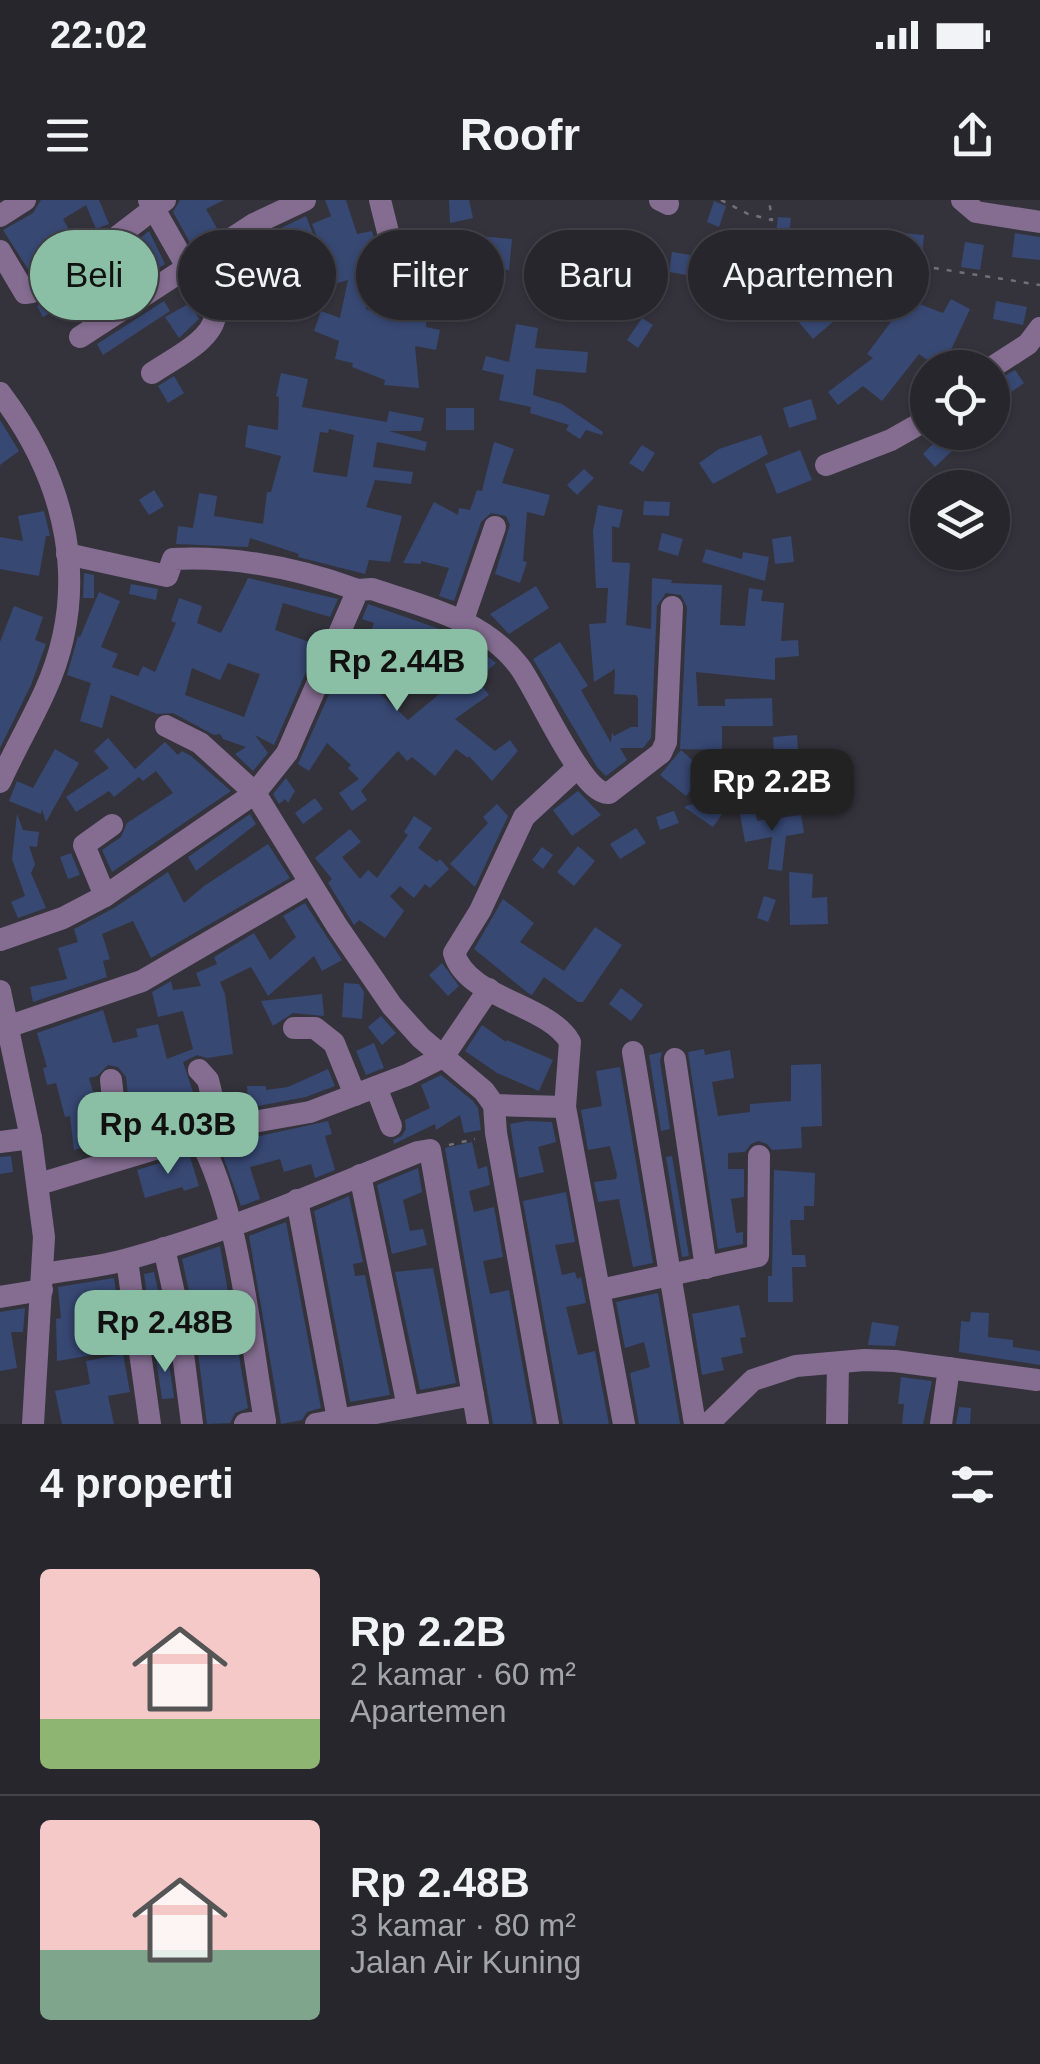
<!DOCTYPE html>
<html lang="id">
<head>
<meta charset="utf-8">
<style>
	body { margin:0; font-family:Helvetica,sans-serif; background:#333239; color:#f1f3f6; height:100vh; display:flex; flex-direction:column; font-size:38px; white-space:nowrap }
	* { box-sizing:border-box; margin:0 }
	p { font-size:32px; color:#a4a5aa }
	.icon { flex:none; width:55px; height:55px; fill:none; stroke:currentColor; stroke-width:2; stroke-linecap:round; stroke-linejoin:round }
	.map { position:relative; height:1224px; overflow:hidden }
	.panel { display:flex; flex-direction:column; background:#27262d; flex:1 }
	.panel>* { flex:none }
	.banner { position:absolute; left:30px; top:30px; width:980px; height:90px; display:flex; gap:20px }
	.buttons { position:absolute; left:910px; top:150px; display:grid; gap:20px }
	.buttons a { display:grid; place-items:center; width:100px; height:100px; border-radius:50%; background:#27262d; box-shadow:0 2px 8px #0004,0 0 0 2px #434349; font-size:50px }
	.price { position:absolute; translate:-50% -85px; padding:0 22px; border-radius:20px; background:#8abfa5; color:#111; font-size:32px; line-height:65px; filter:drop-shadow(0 2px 5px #0008) }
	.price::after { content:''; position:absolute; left:50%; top:60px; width:30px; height:22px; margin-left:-15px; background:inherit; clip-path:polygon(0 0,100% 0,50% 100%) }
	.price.active { background:#222; color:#fff }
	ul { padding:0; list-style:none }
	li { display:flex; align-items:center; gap:30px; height:250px; padding:0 40px }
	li+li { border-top:2px solid #434349 }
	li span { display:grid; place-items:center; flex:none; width:280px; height:200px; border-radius:10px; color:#555 }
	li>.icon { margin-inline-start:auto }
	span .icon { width:120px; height:120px; fill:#fffc; stroke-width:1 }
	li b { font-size:42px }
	h2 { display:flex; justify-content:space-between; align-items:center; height:120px; padding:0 40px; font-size:42px }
	.pill { padding:0 35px; border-radius:45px; background:#27262d; box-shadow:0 2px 8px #0004,0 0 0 2px #434349; font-size:35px; line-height:90px }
	.pill.active { background:#8abfa5; color:#111 }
	.status { display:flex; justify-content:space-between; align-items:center; height:70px; padding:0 50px; background:#27262d; direction:ltr }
	.status svg { height:28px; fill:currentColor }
	header { display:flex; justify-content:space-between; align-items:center; height:130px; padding:0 40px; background:#27262d; font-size:45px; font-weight:700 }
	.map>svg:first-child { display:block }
	.building { fill:#374873; fill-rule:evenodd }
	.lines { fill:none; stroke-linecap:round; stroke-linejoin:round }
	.path { stroke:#717077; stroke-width:2.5; stroke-dasharray:5 8; stroke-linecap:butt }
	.minor { stroke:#856d91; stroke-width:22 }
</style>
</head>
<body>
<div class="status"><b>22:02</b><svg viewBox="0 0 49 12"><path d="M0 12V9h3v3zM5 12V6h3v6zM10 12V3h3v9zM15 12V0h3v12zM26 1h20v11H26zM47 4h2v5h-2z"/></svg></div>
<header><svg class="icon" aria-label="menu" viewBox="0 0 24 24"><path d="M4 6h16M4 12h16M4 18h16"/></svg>Roofr<svg class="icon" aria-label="share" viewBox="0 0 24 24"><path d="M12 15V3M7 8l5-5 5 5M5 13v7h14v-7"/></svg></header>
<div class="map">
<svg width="1040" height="1224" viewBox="0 0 1040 1224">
	<rect width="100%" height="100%" fill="#34333c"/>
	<g class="building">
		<polygon points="41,0 99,0 109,24 96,29 86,5 63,19 77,44 28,69 3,30 33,13"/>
		<polygon points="180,0 224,0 206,9 218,30 192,46 173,12"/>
		<polygon points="325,0 346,0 357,34 372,31 377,49 375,76 381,88 370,87 366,109 402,120 402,89 397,89 403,84 406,68 429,70 426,127 440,130 436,150 415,146 419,188 384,185 385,180 352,167 353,163 335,159 339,141 314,131 321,111 340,118 348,80 334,84 325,49 322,50 312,24 331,16"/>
		<polygon points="449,0 469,0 473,18 450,23"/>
		<polygon points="714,1 726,6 719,27 707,22"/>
		<polygon points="306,16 313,34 275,48 271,33"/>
		<polygon points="778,17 791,18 789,35 776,33"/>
		<polygon points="149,31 165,64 135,84 131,75 118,82 110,62"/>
		<polygon points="901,33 924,35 922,57 899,54"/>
		<polygon points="1015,33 1040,37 1040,60 1012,57"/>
		<polygon points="478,36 512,39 509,70 475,67"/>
		<polygon points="965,42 984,45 980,70 961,67"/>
		<polygon points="569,48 619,74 609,93 559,68"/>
		<polygon points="672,52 690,55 689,62 721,66 717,101 697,99 699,77 669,72"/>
		<polygon points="870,56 887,65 877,85 860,76"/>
		<polygon points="225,61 240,84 243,82 254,97 232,113 208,72"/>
		<polygon points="94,73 103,90 91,96 83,82"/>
		<polygon points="80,93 91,112 77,121 65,101"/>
		<polygon points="874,93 904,104 906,99 943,113 951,99 970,109 950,152 938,168 919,154 882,201 863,186 838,205 828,192 873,158 867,154 891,122 866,112"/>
		<polygon points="59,95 64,105 43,117 37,106"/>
		<polygon points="452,96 466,96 469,112 453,112"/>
		<polygon points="164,101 170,111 103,155 97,144"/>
		<polygon points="996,101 1027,107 1023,125 993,119"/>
		<polygon points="818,102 834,121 813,139 797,120"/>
		<polygon points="190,103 199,119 179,138 165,117"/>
		<polygon points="642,118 653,125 638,148 627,140"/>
		<polygon points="516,124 538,128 535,148 588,152 586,173 536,169 533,195 562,204 603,232 602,235 586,230 580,239 566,230 569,225 530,213 531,207 499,200 504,175 482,170 486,156 509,162"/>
		<polygon points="1015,170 1024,183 992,206 992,183"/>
		<path d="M281,173l27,6 -6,28 85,15 2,-11 35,7 -3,13h-32l38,11 -2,9 -48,-9 -4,25 40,5 -2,12 -36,-4 -9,27 36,9 -12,46 -21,-2 -4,14 -67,-17 1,-3 -49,-16 -2,9 -72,-3 2,-18 15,2 6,-35 18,3 -3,20 49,8 4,-32h4l10,-36 -36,-9 3,-22 30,5 1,-33 -3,-1zM329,229l25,6 -7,42 -34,-5 7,-40 8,1z"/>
		<polygon points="174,176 184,193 168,203 158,186"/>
		<polygon points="811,199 817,219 789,228 783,208"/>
		<rect x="446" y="208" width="28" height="22"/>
		<polygon points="0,220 19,251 0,265"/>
		<polygon points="945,232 976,232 958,251 955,248 935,267 923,254"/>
		<polygon points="761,235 768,254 713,284 699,263 719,249"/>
		<polygon points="494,242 514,249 502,283 550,295 544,316 527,312 523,361 527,362 520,383 495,374 510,325 506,316 491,313 481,322 454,401 439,396 449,368 421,361 421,364 403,363 434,302 458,315 459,308 470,310 477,290 482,291"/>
		<polygon points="642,245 655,253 643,272 629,263"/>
		<polygon points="800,250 812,280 777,294 765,264"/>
		<polygon points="584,269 594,278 577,295 567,285"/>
		<polygon points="154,290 164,306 149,315 139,300"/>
		<polygon points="644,301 670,302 669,316 643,315"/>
		<polygon points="598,305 623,310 619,328 612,326 612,362 630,363 626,425 651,429 652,378 672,380 671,383 722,385 720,425 745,426 749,388 763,390 761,401 784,403 781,441 798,440 799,456 775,458 775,480 696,472 698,506 725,506 725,499 772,498 773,526 722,526 722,550 680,549 687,407 681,395 666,393 657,406 651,538 643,548 620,548 627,560 606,576 597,567 533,459 560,442 588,486 581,490 611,543 612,532 614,536 631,527 638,527 638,498 636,495 614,494 615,469 594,482 589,424 606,423 608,388 596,388 593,331"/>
		<polygon points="44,311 50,336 46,336 39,376 0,369 0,337 23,341 18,316"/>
		<polygon points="662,333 683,339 678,356 658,350"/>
		<polygon points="791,336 794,362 775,364 772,339"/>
		<polygon points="706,349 742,359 743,352 769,357 765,381 702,362"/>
		<polygon points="84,373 94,375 94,398 83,398"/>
		<path d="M248,378l90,21 -8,18 -47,-14 -8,27 43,15 -44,100 -19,-10 13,18 -15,18 -18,-17 11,-7 -23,-8 -3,-5 -6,1 -41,-22 -16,1 -46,-19 -9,33 -22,-7 11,-38 -24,-8 11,-39 2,1 19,-45 21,9 -19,46 17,7 -6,13 26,9 5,-10 12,6 21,-49 -5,-2 8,-23 23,8 -5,17 24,10zM228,463l32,11 -16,43 -59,-22 7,-27 28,12z"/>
		<polygon points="131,384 158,389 156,400 129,394"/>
		<polygon points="536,386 549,408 509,434 490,414"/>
		<polygon points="368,404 451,433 446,450 410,441 401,463 380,454 368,482 408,520 443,491 445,494 473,474 489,495 455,519 495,551 510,540 518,551 492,581 469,556 468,558 456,549 435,576 412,557 407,561 398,551 361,591 367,600 352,611 339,593 359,579 348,568 351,565 327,543 309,571 298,564 346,456 360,462 374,423 362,419"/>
		<polygon points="14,406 43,417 35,440 46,444 31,485 0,548 0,442"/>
		<polygon points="473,445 496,463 483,475 464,453"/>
		<polygon points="797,535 798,551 774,553 773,537"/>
		<polygon points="108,538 135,569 165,542 178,555 182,551 191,556 231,591 112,672 102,650 121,637 127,623 173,593 156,571 143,581 139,577 114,597 109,591 76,612 66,597 109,568 94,551"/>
		<polygon points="55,549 79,563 46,622 42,609 41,614 9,601 17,581 33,588"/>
		<polygon points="681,550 706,572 686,596 660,575"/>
		<polygon points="286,578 295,591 288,603 285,599 279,604 273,594"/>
		<polygon points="578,591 601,615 572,636 553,610"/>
		<polygon points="315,598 323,609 303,624 295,613"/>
		<polygon points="704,600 723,613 713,627 684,607"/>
		<polygon points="497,604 508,616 475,687 450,664 488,623 483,617"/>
		<polygon points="674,611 679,623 660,630 656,617"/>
		<polygon points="755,611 757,621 801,615 804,633 786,636 782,671 768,669 772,637 745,642 740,614"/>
		<polygon points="17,614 23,630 39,632 37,647 29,646 35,664 31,673 46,708 18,718 11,702 25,696 12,659"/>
		<polygon points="250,614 256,624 196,671 188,657"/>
		<polygon points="414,616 432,628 418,648 437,662 440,659 449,669 430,688 425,684 414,698 400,686 390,696 404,711 385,738 359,720 354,725 328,683 332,679 315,658 350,629 361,642 342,657 360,679 368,670 377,678 408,635 404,632"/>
		<polygon points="636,628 646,643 620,659 610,644"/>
		<polygon points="268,644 290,678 151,758 133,721 102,734 110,759 103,761 107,777 33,802 30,787 67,779 58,748 78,742 74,729 114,708 168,672 184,703 204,686"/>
		<polygon points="578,646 595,661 574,686 557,672"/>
		<polygon points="542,647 553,655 543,669 532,660"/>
		<polygon points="71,653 80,675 68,679 60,657"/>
		<polygon points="789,672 813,674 812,698 827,697 828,724 790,725"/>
		<polygon points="764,696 776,700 768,722 757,718"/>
		<polygon points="503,699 534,723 520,742 564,771 595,727 622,745 583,802 578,802 544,777 532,795 528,793 474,749"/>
		<polygon points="305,703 342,760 322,771 314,756 268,796 251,767 220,782 225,794 233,854 207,858 197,855 183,862 202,919 133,940 126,877 118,867 108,865 97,876 89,878 100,915 103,942 74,950 70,916 65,917 56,883 47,885 43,868 47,867 37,833 103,810 113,843 138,837 136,829 158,824 167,859 193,849 183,811 158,817 152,792 171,781 173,790 201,786 196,773 217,764 214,757 254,733 270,760 296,737 283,716"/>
		<polygon points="442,763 459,786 448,796 429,775"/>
		<polygon points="344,783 359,784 364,792 362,819 342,817"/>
		<polygon points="621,788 643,805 631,821 609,804"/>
		<polygon points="322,794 324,816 293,813 273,826 261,801"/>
		<polygon points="381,816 396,833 382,845 368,827"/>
		<polygon points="482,825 506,842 507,840 553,860 539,891 497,873 465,851"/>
		<polygon points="374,843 384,868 366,875 356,851"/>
		<polygon points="704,849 705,855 730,850 734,878 712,882 718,916 750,912 750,904 791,901 791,865 821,864 822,926 801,927 802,948 772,950 767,944 758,941 751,944 745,952 728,953 728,969 744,969 744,997 731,999 736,1033 743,1032 743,1044 718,1049 688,852"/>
		<polygon points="662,852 660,861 670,929 661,931 649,855"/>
		<polygon points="620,867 653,1063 633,1067 619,999 598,1002 594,982 616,979 617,975 610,946 588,950 581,910 602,906 596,871"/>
		<polygon points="328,869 335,886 306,897 248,908 247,886 266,886 266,890 288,887"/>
		<polygon points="441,875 473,901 478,908 481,930 464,933 460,915 436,930 435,924 394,944 393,940 402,936 406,929 405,920 430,908 421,885"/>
		<polygon points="328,921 332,934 325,936 335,970 315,978 311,964 284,972 280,959 250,967 260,999 241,1006 219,945"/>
		<polygon points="526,921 552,922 556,942 538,947 544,972 519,978 510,924"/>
		<polygon points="472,942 478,969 487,966 490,985 469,991 474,1012 494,1007 503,1057 483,1061 490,1094 509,1090 533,1224 493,1224 445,948"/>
		<polygon points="189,954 199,986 184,991 182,987 145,998 137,970"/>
		<polygon points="11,956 13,972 0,974 0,957"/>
		<polygon points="672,956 689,1056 682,1057 666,957"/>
		<polygon points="418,968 422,992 403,1000 410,1031 423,1029 427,1045 392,1054 377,985"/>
		<polygon points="774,970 815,973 814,1006 804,1006 804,1020 790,1020 792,1055 805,1055 806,1067 792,1067 793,1102 768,1102 768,1076 772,1076"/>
		<polygon points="566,992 575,1042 555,1045 562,1075 575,1072 577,1079 581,1077 586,1103 566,1107 578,1155 595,1151 609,1224 563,1224 523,1001"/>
		<polygon points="349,996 363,1062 353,1064 355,1076 365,1075 390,1195 350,1202 314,1011"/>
		<polygon points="286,1022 321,1208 307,1212 302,1220 281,1224 249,1036"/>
		<polygon points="220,1046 248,1208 235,1213 230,1223 207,1224 192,1105 182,1059"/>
		<polygon points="433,1068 456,1183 420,1190 395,1072"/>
		<polygon points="154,1072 162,1108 149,1110 144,1074"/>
		<polygon points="114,1078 118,1107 104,1108 104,1112 101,1112 103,1132 89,1134 93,1155 57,1161 56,1119 61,1118 58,1087"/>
		<polygon points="658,1093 680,1224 639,1224 630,1173 650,1167 644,1142 625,1148 616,1102"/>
		<polygon points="739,1105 746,1137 740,1138 743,1153 721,1158 724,1170 702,1175 692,1114"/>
		<polygon points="25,1108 23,1132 11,1132 17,1168 0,1171 0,1112"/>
		<polygon points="971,1112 989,1113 988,1137 1013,1140 1013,1147 1040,1151 1040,1165 959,1152 961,1121 970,1122"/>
		<polygon points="872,1122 899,1126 895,1146 868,1145"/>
		<polygon points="167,1150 174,1198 162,1199 155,1152"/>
		<polygon points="123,1154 130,1192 108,1196 114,1224 62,1224 55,1191 90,1184 86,1161"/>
		<polygon points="901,1177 932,1181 923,1224 902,1224 904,1204 898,1204"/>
		<polygon points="959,1207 971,1208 970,1224 956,1224"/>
	</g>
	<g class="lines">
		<g class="path">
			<polyline points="721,0 748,14 772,20 769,0"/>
			<polyline points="921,66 1040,85"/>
			<polyline points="449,945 475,939"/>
		</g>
		<g class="minor">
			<path d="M149,0l66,116c-3,25 -43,43 -63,57"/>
			<polyline points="380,0 392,48 390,76"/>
			<polyline points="660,0 668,4"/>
			<polyline points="962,0 976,12 1040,22"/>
			<polyline points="0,16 25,0"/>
			<polyline points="0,51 25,93 32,92 70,73 165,0"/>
			<polyline points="80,137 254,24 305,0"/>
			<polyline points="991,168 1028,144 1040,128"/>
			<path d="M0,193c67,88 92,194 45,298 -14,31 -31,60 -45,91"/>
			<polyline points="826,265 891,240 928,219"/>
			<path d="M67,354l100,22 6,-17c63,-3 127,10 185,31"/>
			<polyline points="463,420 495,327"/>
			<polyline points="166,526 200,543 255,593 337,726 392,806 421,838 484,891 494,905 496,933 548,1224"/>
			<polyline points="105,696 84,645 112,625"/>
			<path d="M0,740l63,-22 42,-22 150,-103 32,-40 71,-163 14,-1c53,18 111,30 147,77 18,23 62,129 90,127l52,-40 5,-11 6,-135"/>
			<polyline points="0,791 31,938 44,1037 33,1224"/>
			<polyline points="7,827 142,781 310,683"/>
			<polyline points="294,828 315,828 334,843 355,895"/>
			<polyline points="633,852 695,1224"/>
			<polyline points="675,859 706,1068"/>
			<polyline points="199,870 208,880 220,929"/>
			<polyline points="111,880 120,959"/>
			<polyline points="376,887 391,926"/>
			<path d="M494,905l71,2 5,-65c-21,-38 -103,-43 -116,-89l26,-42 44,-94 54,-50"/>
			<polyline points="565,907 624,1224"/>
			<path d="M198,936c41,72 52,201 67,285l-20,3"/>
			<polyline points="0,942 31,938"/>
			<polyline points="360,975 408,1207"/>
			<polyline points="39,984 231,926 310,912 407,875 443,857 489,789"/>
			<polyline points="297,1000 338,1219"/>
			<polyline points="164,1048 177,1107 192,1224"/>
			<polyline points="127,1060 150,1224"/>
			<path d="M44,1074c28,-5 57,-7 84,-15 99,-27 195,-68 290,-107l12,-2 48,274"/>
			<polyline points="600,1090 758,1056 759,956"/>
			<polyline points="0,1097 42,1090"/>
			<polyline points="316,1224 473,1195"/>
			<polyline points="708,1224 753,1180 796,1166 864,1160 895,1161 1037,1180"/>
			<polyline points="837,1224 838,1163"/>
			<polyline points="941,1224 949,1168"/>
		</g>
	</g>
</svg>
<div class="buttons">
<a><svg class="icon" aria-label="locate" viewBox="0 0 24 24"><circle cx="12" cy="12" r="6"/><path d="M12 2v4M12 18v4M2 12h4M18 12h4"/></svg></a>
<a><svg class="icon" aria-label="layers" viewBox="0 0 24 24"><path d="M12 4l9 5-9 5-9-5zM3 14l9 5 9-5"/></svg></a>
</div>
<b class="price" style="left:397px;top:514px">Rp 2.44B</b>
<b class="price active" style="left:772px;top:634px">Rp 2.2B</b>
<b class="price" style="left:168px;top:977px">Rp 4.03B</b>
<b class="price" style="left:165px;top:1175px">Rp 2.48B</b>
<div class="banner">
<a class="pill active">Beli</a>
<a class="pill">Sewa</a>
<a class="pill">Filter</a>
<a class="pill">Baru</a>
<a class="pill">Apartemen</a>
</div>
</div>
<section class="panel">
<h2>4 properti<svg class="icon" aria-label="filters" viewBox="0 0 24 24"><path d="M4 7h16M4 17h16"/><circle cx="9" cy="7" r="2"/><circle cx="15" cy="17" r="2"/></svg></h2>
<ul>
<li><span style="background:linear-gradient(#f6c9c9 75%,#8fb573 0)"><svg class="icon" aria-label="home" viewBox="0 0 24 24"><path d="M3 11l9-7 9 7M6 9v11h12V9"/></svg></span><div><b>Rp 2.2B</b><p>2 kamar · 60 m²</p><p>Apartemen</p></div></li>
<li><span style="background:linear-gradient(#f6c9c9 65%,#7fa58c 0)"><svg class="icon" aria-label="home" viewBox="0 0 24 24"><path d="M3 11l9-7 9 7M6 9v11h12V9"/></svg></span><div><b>Rp 2.48B</b><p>3 kamar · 80 m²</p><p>Jalan Air Kuning</p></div></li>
</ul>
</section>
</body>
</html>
